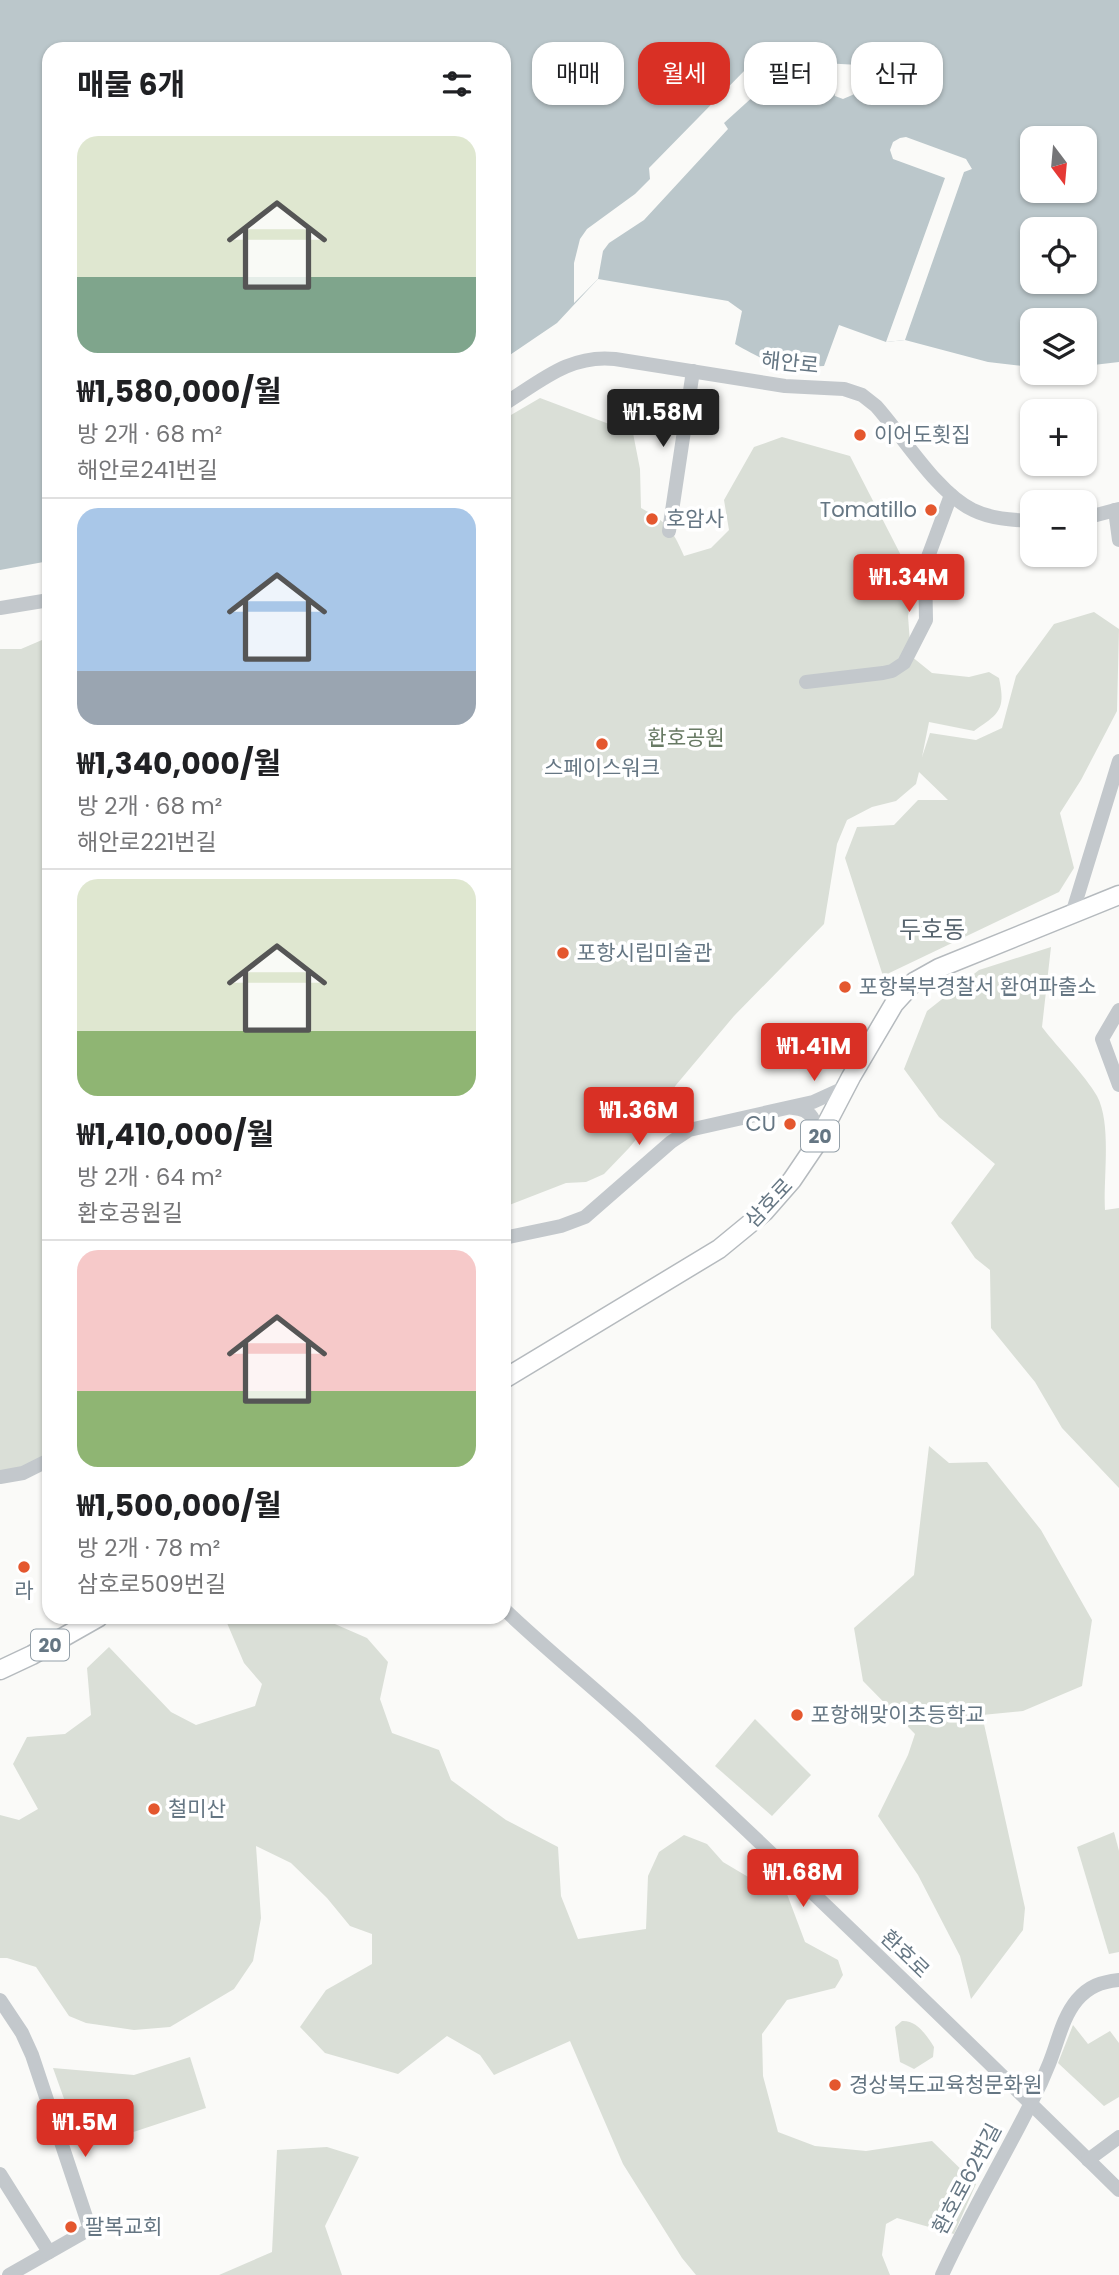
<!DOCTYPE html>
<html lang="ko">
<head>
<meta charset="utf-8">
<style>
	body { margin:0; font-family:Poppins,"Noto Sans KR",sans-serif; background:#f6f6f6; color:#202124; height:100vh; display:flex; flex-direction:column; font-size:26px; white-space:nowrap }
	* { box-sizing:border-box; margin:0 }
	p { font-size:23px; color:#757577 }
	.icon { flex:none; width:38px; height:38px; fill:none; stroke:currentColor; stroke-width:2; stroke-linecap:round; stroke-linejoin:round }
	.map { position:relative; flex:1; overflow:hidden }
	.sheet { position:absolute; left:42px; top:42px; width:469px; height:1582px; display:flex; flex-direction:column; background:#fff; border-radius:21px; box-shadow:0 2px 5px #0004 }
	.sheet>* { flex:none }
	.banner { position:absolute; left:532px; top:42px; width:481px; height:63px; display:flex; gap:14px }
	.needle { width:46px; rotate:164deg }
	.fabs { position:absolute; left:1020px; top:126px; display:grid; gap:14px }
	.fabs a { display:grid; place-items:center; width:77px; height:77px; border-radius:14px; background:#fff; box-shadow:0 2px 5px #0004; font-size:35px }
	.price { position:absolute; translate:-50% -60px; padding:0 16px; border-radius:7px; background:#d93025; color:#fff; font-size:23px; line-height:46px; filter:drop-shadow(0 2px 4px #0008) }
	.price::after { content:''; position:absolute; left:50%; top:42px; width:21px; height:16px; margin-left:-10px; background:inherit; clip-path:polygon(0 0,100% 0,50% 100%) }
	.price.selected { background:#222; color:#fff }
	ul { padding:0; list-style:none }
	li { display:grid; align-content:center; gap:14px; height:371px; padding:0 35px }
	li+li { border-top:2px solid #e0e0e0 }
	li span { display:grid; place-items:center; height:217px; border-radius:21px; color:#555 }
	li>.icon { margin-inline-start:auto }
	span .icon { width:126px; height:126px; fill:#fffc; stroke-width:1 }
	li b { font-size:30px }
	h2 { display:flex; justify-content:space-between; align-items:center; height:84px; padding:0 35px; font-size:30px }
	.pill { padding:0 24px; border-radius:21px; background:#fff; box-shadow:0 2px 5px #0004; font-size:24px; line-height:63px }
	.pill.selected { background:#d93025; color:#fff }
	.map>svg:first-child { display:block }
	.green { fill:#dadfd7 }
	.water { fill:#bbc7cb; fill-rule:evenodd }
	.pier { fill:#fafaf8 }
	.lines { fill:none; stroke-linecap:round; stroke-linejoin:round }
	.major-casing { stroke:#b5babe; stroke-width:21 }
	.minor { stroke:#c3c8cc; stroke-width:14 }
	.major { stroke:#fff; stroke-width:18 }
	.poi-dot { fill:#e4572e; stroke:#fff; stroke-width:2.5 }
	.labels { text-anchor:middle; stroke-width:7; stroke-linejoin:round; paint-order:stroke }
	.shield { fill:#fff; stroke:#939fa8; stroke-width:2 }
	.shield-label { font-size:19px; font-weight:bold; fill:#657683 }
	.street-label { font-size:21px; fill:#657683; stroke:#fff }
	.poi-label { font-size:21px; fill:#657683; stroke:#fff; text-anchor:start }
	.park-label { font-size:21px; fill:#687a64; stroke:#fff }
	.quarter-label { font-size:24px; fill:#57646e; stroke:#fff }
</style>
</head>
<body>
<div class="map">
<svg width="1119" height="2275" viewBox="0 0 1119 2275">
	<rect width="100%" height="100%" fill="#fafaf8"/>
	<g class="green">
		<path d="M540,398l93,35 7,36 1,39c25,13 32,22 43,48l27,-8 18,-18 -5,-30 30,-53 28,-10 68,19 58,113 5,21 -5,26 3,40 21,17 37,4 20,-5 10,6c7,32 0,36 -25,53l-45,-9 -7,35 8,-24 46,7 26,-12 14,-52 38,-52 40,-12 25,17 -2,82 -36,69 -21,33 14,55 -15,24 -176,84 -38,-118 12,-31 37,-2 24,-25h30l-29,-28 -3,12 -20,17 -24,6 -25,13 -10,24 -13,80 -90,92 -58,69 -19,29 -28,34 -25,26 -18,8 -20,1 -62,24v-788z"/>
		<polygon points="49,637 49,1454 27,1466 0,1471 0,649 21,649"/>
		<path d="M1051,947l-9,80c16,21 43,48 55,69 15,28 6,82 8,114l14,-2v280l-57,-60 -27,-46 -44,-54 -1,-58 -15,-12 -24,-35 44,-59 -56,-47 -35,-48 23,-58 52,-41z"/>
		<polygon points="929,1446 949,1463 987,1462 1041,1530 1092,1620 1082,1686 1023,1711 982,1715 1025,1908 1023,1930 971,1999 960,1956 918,1875 878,1816 908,1755 915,1734 863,1681 854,1628 914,1575"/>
		<polygon points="227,1617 326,1617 328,1621 367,1638 388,1662 380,1699 392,1733 439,1750 451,1780 506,1820 558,1847 561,1896 578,1939 646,1929 648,1876 659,1852 684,1835 707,1844 723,1862 755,1881 779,1880 787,1894 805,1942 838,1960 843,1975 835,1988 787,2000 762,2034 763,2076 778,2132 815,2146 866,2151 932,2141 976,2184 954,2234 897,2218 886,2224 882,2255 890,2275 696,2275 682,2258 623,2164 570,2041 494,2075 480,2055 447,2036 398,2074 325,2053 300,2027 326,1990 372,1964 372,1934 350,1926 327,1898 291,1863 256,1846 261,1918 253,1961 234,1989 170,2027 134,2030 86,2023 69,2016 36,1967 7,1958 0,1958 0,1815 19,1820 38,1809 13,1764 27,1737 65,1734 91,1715 87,1668 109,1647 171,1712 196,1725 255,1706 262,1684 244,1663 227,1623"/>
		<polygon points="755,1719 811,1775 772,1816 715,1766"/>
		<polygon points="1114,1832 1119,1851 1119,1952 1109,1954 1077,1847"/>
		<path d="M902,2021c15,-1 25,15 32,26l-1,10 -19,12 -14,-7 -5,-35z"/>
		<polygon points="1073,2025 1088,2044 1110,2031 1119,2043 1119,2097 1104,2106 1058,2063"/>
		<polygon points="190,2057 206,2108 82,2149 53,2068 134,2075"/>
		<polygon points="327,2147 359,2157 325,2226 342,2275 219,2275 272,2252 277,2150"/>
	</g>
	<path class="water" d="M0,0h1119v362l-34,4v-46h-53v47l-44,-5 -83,-22 -19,2 -47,-17 -15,41c-42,2 -52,-1 -89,-22l7,-33 -14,-10 -130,-22 -41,44 -53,36v-310h-455v512l-49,9zM1032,138h53v53h-53zM1032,229h53v53h-53z"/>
	<g class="pier">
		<polygon points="868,59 876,61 880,66 880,73 857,93 843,99 835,96 833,88 766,85 724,123 728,129 644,220 609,243 603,251 598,279 574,303 574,263 580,239 587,229 635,194 650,179 649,168 747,68 768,60 859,65"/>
		<polygon points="906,137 966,159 972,169 964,172 905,340 886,342 945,178 893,159 890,150 893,142 900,138"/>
	</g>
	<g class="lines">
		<g class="major-casing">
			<g id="major">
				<polyline points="504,1379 719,1249 764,1212 792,1180 815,1146 851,1077 894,1004 914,982 939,968 1119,895"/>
				<polyline points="0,1670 32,1655 99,1617"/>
			</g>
		</g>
		<g class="minor">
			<path d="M504,404c37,-23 66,-50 111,-45l170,27 59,3 18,6 14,11c27,30 61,87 97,104 18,9 40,10 59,11"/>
			<polyline points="1115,510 1119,540"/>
			<polyline points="1085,518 1119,509"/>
			<polyline points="669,531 693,371"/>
			<polyline points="0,608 49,600"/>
			<polyline points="806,682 883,673 892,671 904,663 926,620 925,565 951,495"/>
			<polyline points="1072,914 1119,761"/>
			<polyline points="1119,1010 1102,1039 1119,1085"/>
			<path d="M793,1108c21,1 25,17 22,35"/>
			<polyline points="504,1238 561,1226 585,1217 671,1142 689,1130 813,1102 846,1087"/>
			<polyline points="0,1477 23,1473 49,1460"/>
			<path d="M504,1609c45,43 93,81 138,123 162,150 320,304 477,458"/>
			<polyline points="0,2000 22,2033 32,2055 90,2229 9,2275"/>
			<polyline points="1088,2160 1119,2137"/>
			<polyline points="0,2174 49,2252"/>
			<path d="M942,2275c27,-59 60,-114 89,-172 7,-13 13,-26 18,-39 9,-22 13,-46 28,-64 12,-14 24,-18 42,-20"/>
		</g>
		<use href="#major" class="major"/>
	</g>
	<g class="poi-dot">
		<circle cx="860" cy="435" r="7"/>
		<circle cx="931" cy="510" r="7"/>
		<circle cx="652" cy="519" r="7"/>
		<circle cx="602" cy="744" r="7"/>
		<circle cx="563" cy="953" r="7"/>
		<circle cx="845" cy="987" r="7"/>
		<circle cx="790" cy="1124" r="7"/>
		<circle cx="24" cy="1567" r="7"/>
		<circle cx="797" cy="1715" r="7"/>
		<circle cx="154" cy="1809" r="7"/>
		<circle cx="835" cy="2085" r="7"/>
		<circle cx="71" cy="2227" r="7"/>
	</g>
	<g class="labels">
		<g class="shield">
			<rect x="801" y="1120.5" width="38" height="31" rx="5"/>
			<rect x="31" y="1629.5" width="38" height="31" rx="5"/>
		</g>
		<g class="shield-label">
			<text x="820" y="1143">20</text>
			<text x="50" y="1652">20</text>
		</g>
		<g class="street-label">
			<text transform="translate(790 363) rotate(6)" y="7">해안로</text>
			<text transform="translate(769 1203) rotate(-47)" y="7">삼호로</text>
			<text transform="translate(905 1954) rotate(44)" y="7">환호로</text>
			<text transform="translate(967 2179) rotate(-62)" y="7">환호로62번길</text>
		</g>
		<g class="poi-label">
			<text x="874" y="442">이어도횟집</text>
			<text x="917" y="517" text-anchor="end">Tomatillo</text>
			<text x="666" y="526">호암사</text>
			<text x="602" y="775" text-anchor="middle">스페이스워크</text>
			<text x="577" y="960">포항시립미술관</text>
			<text x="859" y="994">포항북부경찰서 환여파출소</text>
			<text x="776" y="1131" text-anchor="end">CU</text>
			<text x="24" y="1598" text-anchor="middle">라</text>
			<text x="811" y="1722">포항해맞이초등학교</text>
			<text x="168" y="1816">철미산</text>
			<text x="849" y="2092">경상북도교육청문화원</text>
			<text x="85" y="2234">팔복교회</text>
		</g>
		<g class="park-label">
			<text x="686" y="745">환호공원</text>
		</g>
		<g class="quarter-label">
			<text x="932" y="938">두호동</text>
		</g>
	</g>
</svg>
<div class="fabs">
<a><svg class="needle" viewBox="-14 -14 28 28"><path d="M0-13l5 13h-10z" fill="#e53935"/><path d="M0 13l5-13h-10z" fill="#757577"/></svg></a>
<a><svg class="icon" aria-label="locate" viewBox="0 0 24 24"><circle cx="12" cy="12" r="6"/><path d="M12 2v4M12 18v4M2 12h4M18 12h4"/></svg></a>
<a><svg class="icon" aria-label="layers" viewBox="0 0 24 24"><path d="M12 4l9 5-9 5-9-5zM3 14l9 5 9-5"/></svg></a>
<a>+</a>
<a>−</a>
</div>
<b class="price selected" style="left:663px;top:449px">₩1.58M</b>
<b class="price" style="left:909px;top:614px">₩1.34M</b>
<b class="price" style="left:814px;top:1083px">₩1.41M</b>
<b class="price" style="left:639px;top:1147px">₩1.36M</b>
<b class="price" style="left:803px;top:1909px">₩1.68M</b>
<b class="price" style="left:85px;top:2159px">₩1.5M</b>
<div class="banner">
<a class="pill">매매</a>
<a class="pill selected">월세</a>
<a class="pill">필터</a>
<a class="pill">신규</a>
</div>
<section class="sheet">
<h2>매물 6개<svg class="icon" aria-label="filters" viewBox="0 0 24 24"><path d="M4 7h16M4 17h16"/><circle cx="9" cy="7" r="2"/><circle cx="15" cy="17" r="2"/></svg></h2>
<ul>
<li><span style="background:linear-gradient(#dfe7d0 65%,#7fa58c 0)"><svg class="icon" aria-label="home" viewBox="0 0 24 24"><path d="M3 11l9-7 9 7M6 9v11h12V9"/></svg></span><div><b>₩1,580,000/월</b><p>방 2개 · 68 m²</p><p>해안로241번길</p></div></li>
<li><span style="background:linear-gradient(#a9c7e8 75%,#9aa5b1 0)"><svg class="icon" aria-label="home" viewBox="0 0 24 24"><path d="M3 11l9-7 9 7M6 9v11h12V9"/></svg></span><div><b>₩1,340,000/월</b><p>방 2개 · 68 m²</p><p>해안로221번길</p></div></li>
<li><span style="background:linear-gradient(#dfe7d0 70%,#8fb573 0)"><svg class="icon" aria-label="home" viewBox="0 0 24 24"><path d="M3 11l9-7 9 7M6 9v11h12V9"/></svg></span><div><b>₩1,410,000/월</b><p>방 2개 · 64 m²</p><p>환호공원길</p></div></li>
<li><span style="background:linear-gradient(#f6c9c9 65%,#8fb573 0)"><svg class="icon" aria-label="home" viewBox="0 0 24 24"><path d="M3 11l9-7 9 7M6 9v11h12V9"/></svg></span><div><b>₩1,500,000/월</b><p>방 2개 · 78 m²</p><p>삼호로509번길</p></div></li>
</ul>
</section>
</div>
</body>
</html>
